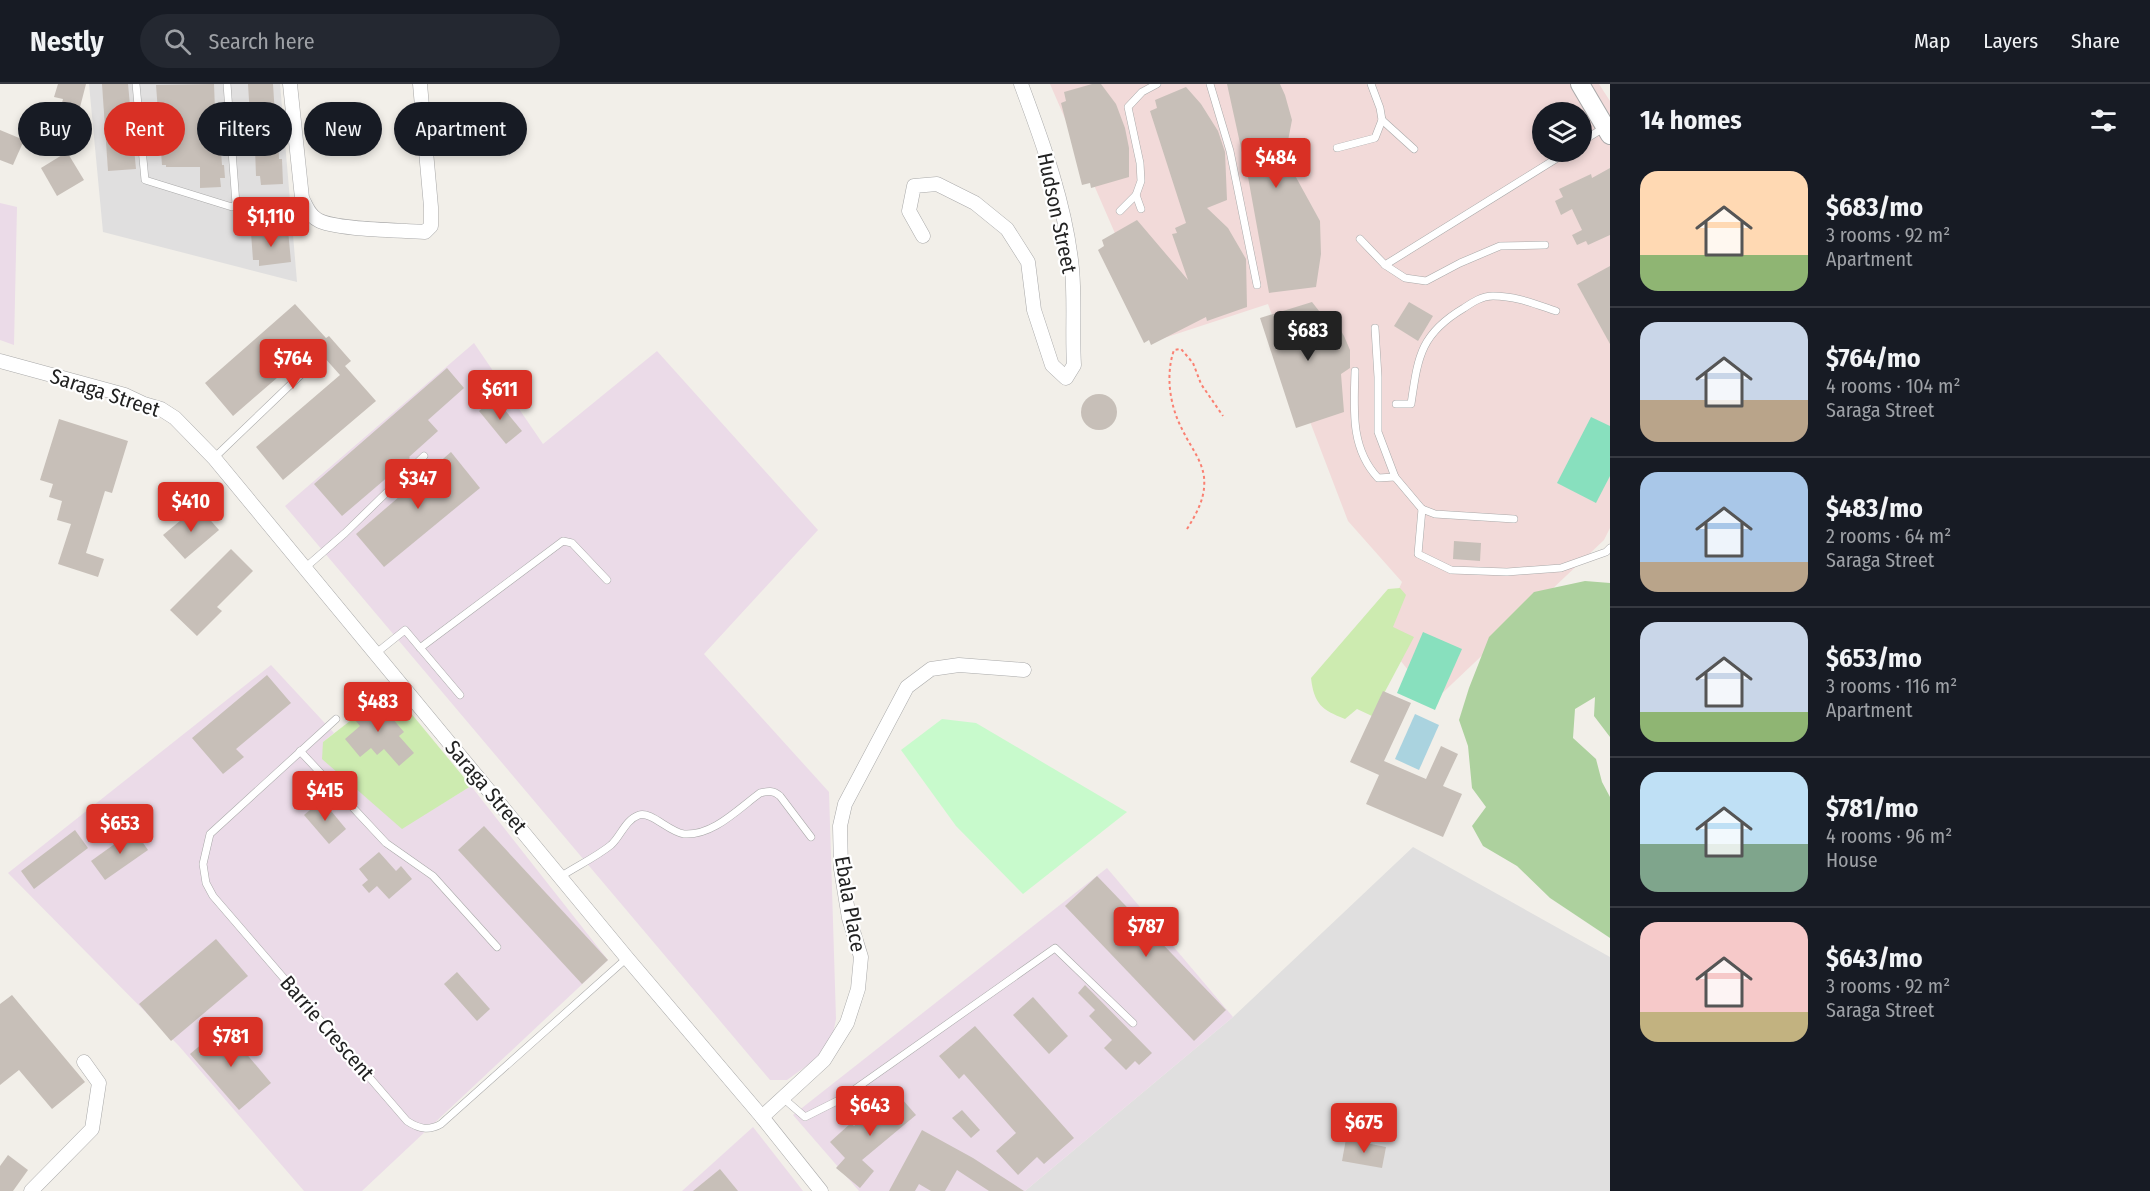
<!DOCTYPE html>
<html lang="en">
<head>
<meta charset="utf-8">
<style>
	body { margin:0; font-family:"Fira Sans Condensed",sans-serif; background:#242831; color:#f1f3f6; height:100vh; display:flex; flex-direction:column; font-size:22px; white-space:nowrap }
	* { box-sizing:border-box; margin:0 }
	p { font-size:20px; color:#9ea1a6 }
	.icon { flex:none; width:33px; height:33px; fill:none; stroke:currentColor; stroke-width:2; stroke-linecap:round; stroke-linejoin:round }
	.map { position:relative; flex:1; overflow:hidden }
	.drawer { display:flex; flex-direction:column; background:#171b24; width:540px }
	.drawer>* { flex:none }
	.guide { position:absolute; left:18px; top:18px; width:570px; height:54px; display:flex; gap:12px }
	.fabs { position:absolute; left:1532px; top:18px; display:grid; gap:12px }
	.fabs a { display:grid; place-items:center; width:60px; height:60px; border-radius:50%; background:#171b24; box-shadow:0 3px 9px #0003; font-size:30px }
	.price { position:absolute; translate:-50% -51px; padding:0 14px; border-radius:6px; background:#d93025; color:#fff; font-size:20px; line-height:39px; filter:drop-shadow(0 2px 3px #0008) }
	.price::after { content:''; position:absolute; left:50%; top:36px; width:18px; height:14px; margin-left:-9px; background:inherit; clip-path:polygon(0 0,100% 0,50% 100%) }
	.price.selected { background:#222; color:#fff }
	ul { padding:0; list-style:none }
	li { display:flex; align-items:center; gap:18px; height:150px; padding:0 30px }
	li+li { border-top:2px solid #363941 }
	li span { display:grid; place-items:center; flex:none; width:168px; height:120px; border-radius:18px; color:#555 }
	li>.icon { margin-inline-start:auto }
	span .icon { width:72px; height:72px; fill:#fffc; stroke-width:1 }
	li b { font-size:26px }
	h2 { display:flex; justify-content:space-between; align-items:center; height:72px; padding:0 30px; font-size:26px }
	.tag { padding:0 21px; border-radius:27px; background:#171b24; box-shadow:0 3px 9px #0003; font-size:21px; line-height:54px }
	.tag.selected { background:#d93025; color:#fff }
	header { display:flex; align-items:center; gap:36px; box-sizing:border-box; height:84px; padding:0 30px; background:#171b24; border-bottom:2px solid #363941 }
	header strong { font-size:28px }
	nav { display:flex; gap:33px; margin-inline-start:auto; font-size:21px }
	.search { width:420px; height:54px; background:#242831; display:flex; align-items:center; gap:15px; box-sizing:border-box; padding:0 21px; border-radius:33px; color:#9ea1a6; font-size:22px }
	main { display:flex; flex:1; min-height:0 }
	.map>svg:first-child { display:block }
	.residential { fill:#e0dfdf }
	.commercial { fill:#f2dad9; fill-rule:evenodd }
	.industrial { fill:#ebdbe8 }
	.grass { fill:#cdebb0 }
	.forest { fill:#add19e }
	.park { fill:#c8facc }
	.pitch { fill:#88e0be }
	.water { fill:#aad3df }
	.building { fill:#c7bfb8 }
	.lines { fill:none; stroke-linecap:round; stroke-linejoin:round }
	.service-casing { stroke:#a9a9a9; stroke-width:8 }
	.minor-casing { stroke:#a9a9a9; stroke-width:15 }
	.tertiary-casing { stroke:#a9a9a9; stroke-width:20 }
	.path { stroke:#fa8072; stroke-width:2; stroke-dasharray:3 3; stroke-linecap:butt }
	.service { stroke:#fff; stroke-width:7 }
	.minor { stroke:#fff; stroke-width:14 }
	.tertiary { stroke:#fff; stroke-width:18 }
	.labels { text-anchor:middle; stroke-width:4.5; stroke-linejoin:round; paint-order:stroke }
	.street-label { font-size:21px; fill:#222; stroke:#fff }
</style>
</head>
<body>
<header>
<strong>Nestly</strong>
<div class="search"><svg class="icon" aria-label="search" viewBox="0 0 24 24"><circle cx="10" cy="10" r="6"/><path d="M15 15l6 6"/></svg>Search here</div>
<nav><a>Map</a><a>Layers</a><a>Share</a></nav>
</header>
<main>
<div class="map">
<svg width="1610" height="1107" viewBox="0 0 1610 1107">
	<rect width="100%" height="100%" fill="#f2efe9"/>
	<g class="residential">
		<polygon points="89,0 280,0 297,198 103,148"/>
		<polygon points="1413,763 1610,873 1610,1107 1025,1107 1233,933"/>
	</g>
	<path class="commercial" d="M1050,0h549l11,17v427l-6,12 -170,161 -55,-66 23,-53 -54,-61 -39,-102 -41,-115 -107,35zM1542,28h39v40h-39z"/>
	<g class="industrial">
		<polygon points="0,119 17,123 14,261 0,256"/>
		<polygon points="474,259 543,360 657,267 818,446 704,570 829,708 836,935 830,965 787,996 770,996 285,422"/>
		<polygon points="271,581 334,649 323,658 402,744 471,702 608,876 362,1107 304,1107 179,962 8,789"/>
		<polygon points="1107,784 1233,933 1025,1107 859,1107 793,1031"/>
		<polygon points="753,1043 803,1107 682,1107"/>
	</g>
	<g class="grass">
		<path d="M1400,504l6,7 -13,32 21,10 -42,79 -15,-7 -12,10c-23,-9 -31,-15 -34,-41l77,-89z"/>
		<polygon points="391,605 471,702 402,745 322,675 323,658"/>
	</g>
	<polygon class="forest" points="1585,497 1610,499 1610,653 1594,632 1595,613 1575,625 1573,654 1596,675 1602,698 1610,713 1610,854 1550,814 1517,782 1483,762 1472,742 1486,723 1472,704 1468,662 1459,636 1469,604 1489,553 1534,508"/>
	<polygon class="park" points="942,635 976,639 1127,728 1023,810 956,742 901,666"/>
	<g class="pitch">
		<polygon points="1591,333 1610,342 1610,392 1596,419 1557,399"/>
		<polygon points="1423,548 1462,565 1435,626 1397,609"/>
	</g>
	<polygon class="water" points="1415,630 1439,641 1419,686 1395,675"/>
	<g class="building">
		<polygon points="58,0 86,0 78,31 60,26 63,15 54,13"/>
		<polygon points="102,0 128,0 136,85 108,87"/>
		<polygon points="214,0 215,26 218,26 222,81 224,81 225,94 220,94 221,103 200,104 200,83 166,83 166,81 162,81 156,1"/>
		<polygon points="248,0 273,0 276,47 278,47 279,75 282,75 283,100 261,101 260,92 256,92 255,64 252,65"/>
		<polygon points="1092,0 1101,0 1116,20 1125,44 1129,64 1129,93 1091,104 1090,99 1082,101 1061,19 1066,17 1064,8"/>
		<polygon points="1227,0 1280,0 1285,11 1292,36 1282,88 1292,86 1320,137 1321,170 1316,203 1269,209 1246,82 1245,82"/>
		<polygon points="1186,3 1201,20 1218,47 1225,68 1227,116 1207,124 1228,144 1246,175 1247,223 1207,237 1206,233 1151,261 1149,256 1144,259 1098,166 1104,162 1102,156 1137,136 1188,196 1172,150 1177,149 1175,144 1186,139 1150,27 1157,24 1155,16"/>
		<polygon points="0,46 24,56 13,81 0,76"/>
		<polygon points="67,68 84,96 57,112 41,84"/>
		<polygon points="1610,84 1610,151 1588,161 1586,157 1577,161 1572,151 1582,146 1572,125 1561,131 1555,117 1563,113 1559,105 1591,90 1592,94"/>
		<polygon points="288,146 291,178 259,182 259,176 253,176 251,149"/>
		<polygon points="1610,182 1610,260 1577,200"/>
		<polygon points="1312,218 1330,241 1337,240 1344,252 1350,266 1350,284 1341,290 1344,328 1296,344 1260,234"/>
		<polygon points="1409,218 1433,232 1418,257 1394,242"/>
		<polygon points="295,220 326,254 329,252 351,277 345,282 376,317 283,396 256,363 340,291 314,262 233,332 205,299"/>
		<polygon points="447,284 464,304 428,336 438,347 409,373 410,374 342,432 314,400"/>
		<circle cx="1099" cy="328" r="18"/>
		<polygon points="495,314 522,347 506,360 479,327"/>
		<polygon points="59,335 128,357 112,409 105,407 86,469 104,475 98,493 58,480 71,440 57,436 62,417 49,413 53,400 40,396"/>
		<polygon points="451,368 480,404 384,483 356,450"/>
		<polygon points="198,422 219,446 185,475 163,451"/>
		<polygon points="1454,457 1481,459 1480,477 1453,475"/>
		<polygon points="231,465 253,487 217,523 222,527 197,552 170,526"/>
		<polygon points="267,591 291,619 236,665 244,673 223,690 192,654"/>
		<polygon points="1383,607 1411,619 1384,677 1426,695 1441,662 1458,670 1443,702 1462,710 1443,753 1366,720 1379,691 1350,678"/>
		<polygon points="373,612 404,648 399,652 414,669 399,682 384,665 377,671 371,664 360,673 345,655 360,642 351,631"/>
		<polygon points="322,716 346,745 329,760 304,731"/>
		<polygon points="484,742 608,876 582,900 458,766"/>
		<polygon points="75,746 88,764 34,805 21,787"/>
		<polygon points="134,746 148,766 105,796 91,777"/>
		<polygon points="379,768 396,787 401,782 412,795 389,815 377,802 369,809 362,801 368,796 359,785"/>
		<polygon points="1097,792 1226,926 1194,957 1065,822"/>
		<polygon points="216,855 248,892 171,957 139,920"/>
		<polygon points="457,888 490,925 477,937 444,900"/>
		<polygon points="1085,901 1152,969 1139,981 1135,977 1126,986 1104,964 1112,956 1089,932 1095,926 1078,909"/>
		<polygon points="12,911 85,998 52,1025 19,986 0,1001 0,920"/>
		<polygon points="1033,913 1068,952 1049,970 1013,931"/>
		<polygon points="223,942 271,999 239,1026 190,970"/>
		<polygon points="975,942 1074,1054 1044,1080 1037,1073 1018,1091 996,1067 1016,1049 964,990 959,995 939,972"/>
		<polygon points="895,1007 916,1031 862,1076 874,1087 860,1104 836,1084 845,1074 830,1058 851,1039 854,1042"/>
		<polygon points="962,1026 980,1046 971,1054 952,1034"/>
		<polygon points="922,1046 973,1074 1024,1107 989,1107 957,1086 945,1107 931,1107 919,1100 915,1107 889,1107"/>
		<polygon points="1346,1055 1386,1063 1382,1084 1342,1077"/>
		<polygon points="8,1071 28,1086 13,1107 0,1107 0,1082"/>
		<polygon points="720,1085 738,1107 693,1107"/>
	</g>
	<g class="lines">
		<g class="service-casing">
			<g id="service">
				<polyline points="136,0 145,96 232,123 236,120 227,0"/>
				<polyline points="1210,0 1230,67 1257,201"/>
				<polyline points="1371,0 1380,24 1382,36 1414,65"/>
				<polyline points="1581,58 1605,43"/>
				<polyline points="1337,64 1375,54 1382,36"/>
				<polyline points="1141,125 1136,111 1141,97 1140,79 1128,23 1142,8 1157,0"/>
				<polyline points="1120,127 1136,111"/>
				<polyline points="1360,155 1385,181 1567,68"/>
				<polyline points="1385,181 1405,194 1426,197 1460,179 1500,162 1545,161"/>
				<polyline points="1375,244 1378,293 1378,348 1395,393 1422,425 1435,430 1514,435"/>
				<path d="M1355,287c-1,38 -5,77 23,107l17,-1"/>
				<path d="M1396,320h15c7,-47 9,-70 53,-96 9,-6 18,-12 29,-12 23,0 42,8 63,15"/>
				<polyline points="214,374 311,281"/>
				<polyline points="1422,425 1418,470 1451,486 1507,488 1561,484 1606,468 1610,464"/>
				<polyline points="306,483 345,449 424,372"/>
				<polyline points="420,564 563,457 572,459 607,496"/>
				<polyline points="375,570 405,546 460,611"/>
				<path d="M336,635l-126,115 -7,30 3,19 7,13 194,225c12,8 22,10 34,3l186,-166"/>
				<polyline points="300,667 386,759 433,792 497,863"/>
				<path d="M560,793c17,-11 36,-20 51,-32 10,-9 14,-25 28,-30 12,-4 30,17 45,19 29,2 54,-25 76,-41 8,-2 13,-3 20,3l31,41"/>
				<polyline points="783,1014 805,1033 841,1015 1055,864 1133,939"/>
			</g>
		</g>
		<g class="minor-casing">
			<g id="minor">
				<path d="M290,0l12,114c4,8 7,17 16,22 17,10 84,10 107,12l6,-6v-19l-11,-123"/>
				<path d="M923,152l-14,-25 5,-25 23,-2 38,19 32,26 21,33 6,48 18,55 14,13 8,-13c-2,-31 1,-64 -2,-96 -6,-63 -29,-126 -51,-185"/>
				<polyline points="0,277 125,311 144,320 161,325 175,334 214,374 627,874 762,1033 821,1107"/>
				<polyline points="762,1033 824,976 847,939 858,905 861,873 849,834 841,785 840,742 845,720 907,603 931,585 959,581 1024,586"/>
				<polyline points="31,1107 92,1045 99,999 84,978"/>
			</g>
		</g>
		<g class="tertiary-casing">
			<polyline id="tertiary" points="1580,0 1610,51"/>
		</g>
		<path class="path" d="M1187,445c10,-16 19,-32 17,-52 -2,-17 -14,-31 -21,-46 -13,-24 -18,-55 -9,-81l7,-1 12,14 8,21 22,32"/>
		<use href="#service" class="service"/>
		<use href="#minor" class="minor"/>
		<use href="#tertiary" class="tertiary"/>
	</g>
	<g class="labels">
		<g class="street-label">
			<text transform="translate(1057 129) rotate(78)" y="7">Hudson Street</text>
			<text transform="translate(105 309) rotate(18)" y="7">Saraga Street</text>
			<text transform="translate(486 703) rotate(50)" y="7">Saraga Street</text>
			<text transform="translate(850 820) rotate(80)" y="7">Ebala Place</text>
			<text transform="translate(327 944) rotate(49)" y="7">Barrie Crescent</text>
		</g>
	</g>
</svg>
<div class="fabs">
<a><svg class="icon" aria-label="layers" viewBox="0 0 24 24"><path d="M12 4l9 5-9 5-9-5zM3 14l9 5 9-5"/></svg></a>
</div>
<b class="price" style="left:1276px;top:105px">$484</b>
<b class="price" style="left:271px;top:164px">$1,110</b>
<b class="price selected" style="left:1308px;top:278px">$683</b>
<b class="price" style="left:293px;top:306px">$764</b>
<b class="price" style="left:500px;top:337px">$611</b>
<b class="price" style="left:418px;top:426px">$347</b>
<b class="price" style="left:191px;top:449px">$410</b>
<b class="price" style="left:378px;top:649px">$483</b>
<b class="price" style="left:325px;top:738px">$415</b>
<b class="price" style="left:120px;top:771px">$653</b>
<b class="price" style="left:1146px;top:874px">$787</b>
<b class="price" style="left:231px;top:984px">$781</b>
<b class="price" style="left:870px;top:1053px">$643</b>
<b class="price" style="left:1364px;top:1070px">$675</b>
<div class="guide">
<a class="tag">Buy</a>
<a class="tag selected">Rent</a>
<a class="tag">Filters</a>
<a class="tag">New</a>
<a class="tag">Apartment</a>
</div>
</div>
<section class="drawer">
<h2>14 homes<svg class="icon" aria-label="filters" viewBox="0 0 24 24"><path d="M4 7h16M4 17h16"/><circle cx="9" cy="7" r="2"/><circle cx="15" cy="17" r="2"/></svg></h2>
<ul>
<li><span style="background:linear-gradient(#ffd9b3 70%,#8fb573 0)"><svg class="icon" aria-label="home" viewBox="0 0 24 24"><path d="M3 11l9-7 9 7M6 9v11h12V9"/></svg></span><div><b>$683/mo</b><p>3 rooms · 92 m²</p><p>Apartment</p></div></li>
<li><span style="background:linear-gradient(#c9d6e8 65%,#b9a48a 0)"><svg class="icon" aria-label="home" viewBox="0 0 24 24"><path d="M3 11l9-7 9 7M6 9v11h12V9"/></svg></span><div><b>$764/mo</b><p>4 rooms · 104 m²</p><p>Saraga Street</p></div></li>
<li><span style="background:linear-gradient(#a9c7e8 75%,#b9a48a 0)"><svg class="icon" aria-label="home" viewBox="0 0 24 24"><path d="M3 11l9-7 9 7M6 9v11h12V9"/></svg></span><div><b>$483/mo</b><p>2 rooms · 64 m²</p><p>Saraga Street</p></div></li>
<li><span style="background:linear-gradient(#c9d6e8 75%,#8fb573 0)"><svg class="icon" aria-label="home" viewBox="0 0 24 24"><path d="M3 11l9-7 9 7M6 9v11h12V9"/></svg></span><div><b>$653/mo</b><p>3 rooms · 116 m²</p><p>Apartment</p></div></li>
<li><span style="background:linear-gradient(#bfe0f5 60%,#7fa58c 0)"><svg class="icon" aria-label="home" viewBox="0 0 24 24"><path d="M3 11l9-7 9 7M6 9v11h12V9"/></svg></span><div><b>$781/mo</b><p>4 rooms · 96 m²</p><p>House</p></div></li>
<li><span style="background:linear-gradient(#f6c9c9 75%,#c2b280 0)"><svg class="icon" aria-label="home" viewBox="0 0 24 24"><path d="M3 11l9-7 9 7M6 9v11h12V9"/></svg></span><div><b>$643/mo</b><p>3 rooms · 92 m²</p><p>Saraga Street</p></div></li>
</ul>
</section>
</main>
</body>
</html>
